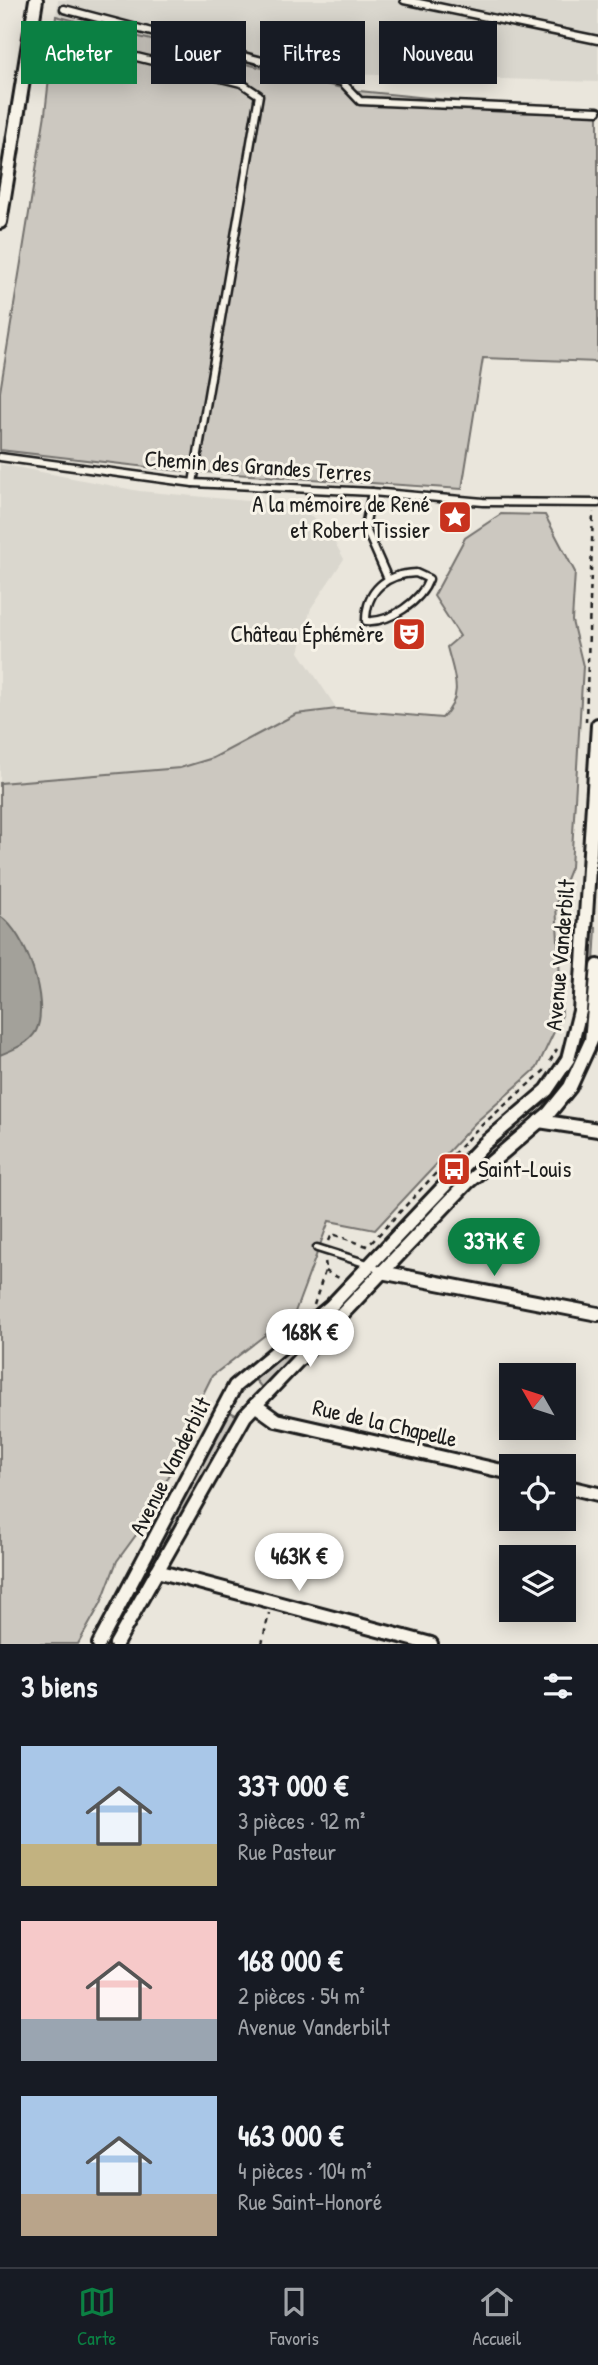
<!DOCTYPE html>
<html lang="fr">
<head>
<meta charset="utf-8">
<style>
	body { margin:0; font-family:"Patrick Hand",sans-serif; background:#242831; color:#f1f3f6; height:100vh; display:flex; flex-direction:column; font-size:26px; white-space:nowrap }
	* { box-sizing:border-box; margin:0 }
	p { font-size:23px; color:#9ea1a6 }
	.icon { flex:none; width:38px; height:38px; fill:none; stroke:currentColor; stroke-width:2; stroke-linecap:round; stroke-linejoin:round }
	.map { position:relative; height:1644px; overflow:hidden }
	.drawer { display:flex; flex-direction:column; background:#171b24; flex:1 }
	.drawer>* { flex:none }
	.guide { position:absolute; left:21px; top:21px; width:556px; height:63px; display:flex; gap:14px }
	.needle { width:46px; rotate:309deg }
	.fabs { position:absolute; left:499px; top:1363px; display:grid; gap:14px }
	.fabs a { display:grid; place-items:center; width:77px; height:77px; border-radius:0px; background:#171b24; box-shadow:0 4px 18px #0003; font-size:35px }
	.price { position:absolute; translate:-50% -60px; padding:0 16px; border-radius:24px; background:#fff; color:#222; font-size:23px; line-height:46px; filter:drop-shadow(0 2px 4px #0008) }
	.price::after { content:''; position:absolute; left:50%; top:42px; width:21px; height:16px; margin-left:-10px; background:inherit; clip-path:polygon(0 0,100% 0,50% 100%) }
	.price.current { background:#0b8043; color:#fff }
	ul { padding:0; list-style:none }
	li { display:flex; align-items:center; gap:21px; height:175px; padding:0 21px }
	li span { display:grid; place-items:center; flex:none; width:196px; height:140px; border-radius:0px; color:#555 }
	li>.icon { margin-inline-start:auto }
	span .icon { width:84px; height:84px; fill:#fffc; stroke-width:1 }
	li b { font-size:30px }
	h2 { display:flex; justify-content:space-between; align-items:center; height:84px; padding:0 21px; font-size:30px }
	.chip { padding:0 24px; border-radius:0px; background:#171b24; box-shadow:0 4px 18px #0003; font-size:24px; line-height:63px }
	.chip.current { background:#0b8043; color:#fff }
	.menu { display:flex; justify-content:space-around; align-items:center; height:98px; border-top:2px solid #363941; background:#171b24; font-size:19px; color:#9ea1a6 }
	.menu a { display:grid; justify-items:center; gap:4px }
	.menu .current { color:#0b8043 }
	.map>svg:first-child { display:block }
	.built { fill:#dad7ce }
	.green { fill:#ccc8c0; stroke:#74726e; stroke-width:2 }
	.water { fill:#a3a19a; stroke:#6d6c68; stroke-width:2 }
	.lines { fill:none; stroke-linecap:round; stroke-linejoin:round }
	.service-casing { stroke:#1c1c1c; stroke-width:11 }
	.minor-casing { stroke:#1c1c1c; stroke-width:18 }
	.path { stroke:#1c1c1c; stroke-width:2.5; stroke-dasharray:5 5; stroke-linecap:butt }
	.service { stroke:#f7f3e8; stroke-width:6 }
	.minor { stroke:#f7f3e8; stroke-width:12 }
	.labels { text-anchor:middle; stroke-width:6; stroke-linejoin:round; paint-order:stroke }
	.street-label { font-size:23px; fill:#1c1c1c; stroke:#f7f3e8 }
	.poi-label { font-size:23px; fill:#1c1c1c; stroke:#f7f3e8; text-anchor:end }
</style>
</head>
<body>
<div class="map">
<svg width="598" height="1644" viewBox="0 0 598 1644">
	<rect width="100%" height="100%" fill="#eae6dc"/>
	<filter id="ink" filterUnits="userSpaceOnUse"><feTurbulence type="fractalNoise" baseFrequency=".0143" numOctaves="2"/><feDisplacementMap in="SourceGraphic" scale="14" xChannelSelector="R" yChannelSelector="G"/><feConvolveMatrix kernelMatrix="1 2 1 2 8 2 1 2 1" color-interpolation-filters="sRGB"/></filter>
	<g filter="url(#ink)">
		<g class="built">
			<polygon points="58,0 598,0 598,82 347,74 325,70 321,83 56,16"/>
			<polygon points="0,464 139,491 292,505 325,525 344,559 311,608 299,652 337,709 296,714 213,758 180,768 0,783"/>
		</g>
		<g class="green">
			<polygon points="56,16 349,90 598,115 598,362 483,358 462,489 173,470 0,450 0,392 45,114"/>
			<path d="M501,514l44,1 30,57 -3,49 11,45 -12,201 -15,37 6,111 -25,53 -62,55 -100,107 -46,-9 -34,91 -83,64 -10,20 -9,32 -46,92 -30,41 -16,42 -23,41h-78v-861l180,-15 33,-10 83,-44 41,-5 105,9c23,-22 12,-43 5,-71l13,-11 -26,-40 31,-58z"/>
			<polygon points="589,928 596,928 591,1014 586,1046 558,1097 551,1091 569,1067"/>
			<polygon points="498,1137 504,1144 394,1253 391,1250"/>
			<polygon points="350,1292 354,1295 263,1389 252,1376"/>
			<polygon points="226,1410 240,1417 164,1551 157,1548"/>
		</g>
		<path class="water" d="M0,916c26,17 50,86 36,115 -7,13 -24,19 -36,24z"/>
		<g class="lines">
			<g class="service-casing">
				<g id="service">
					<polyline points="404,0 598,40"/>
					<polyline points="64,9 342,82 360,101 598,111"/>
					<polyline points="32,31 241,83 259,95 193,483"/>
					<polyline points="0,457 193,483 372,492 483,502 598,503"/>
					<polyline points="372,492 365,527 388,579"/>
					<path d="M416,573l13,6c-8,22 -39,44 -63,42 0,-31 20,-47 50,-48z"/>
					<polyline points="317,1248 371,1265 381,1272"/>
				</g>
			</g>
			<g class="minor-casing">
				<g id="minor">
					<polyline points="0,222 36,0"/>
					<polyline points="539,1121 598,1130"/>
					<polyline points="381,1272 598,1314"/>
					<polyline points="255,1405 276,1420 511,1473"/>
					<polyline points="564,1486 598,1494"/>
					<polyline points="157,1571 431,1644"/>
					<polyline points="99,1644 235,1386 331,1306 484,1144 547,1090 568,1059 580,1011 598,725"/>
					<polyline points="116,1644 245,1416 467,1183 549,1113 570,1087 591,1041 598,966"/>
				</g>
			</g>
			<g class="path">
				<polyline points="586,722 593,512"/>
				<polyline points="550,1061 557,1049"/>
				<polyline points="329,1241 332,1234 367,1246 373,1241 474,1132 545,1070"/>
				<polyline points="325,1271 341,1279"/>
				<polyline points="314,1305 326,1268 325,1261"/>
				<polyline points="262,1644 269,1613"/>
			</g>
			<use href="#service" class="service"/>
			<use href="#minor" class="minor"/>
		</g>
	</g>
	<defs>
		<g id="sight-square" transform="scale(1.75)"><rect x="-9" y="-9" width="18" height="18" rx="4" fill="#c8321e" stroke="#f7f3e8"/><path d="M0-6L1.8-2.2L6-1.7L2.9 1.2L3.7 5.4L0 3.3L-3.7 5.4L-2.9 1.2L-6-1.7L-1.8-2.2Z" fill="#fff"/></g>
		<g id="theatre-square" transform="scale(1.75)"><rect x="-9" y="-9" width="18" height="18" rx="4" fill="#c8321e" stroke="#f7f3e8"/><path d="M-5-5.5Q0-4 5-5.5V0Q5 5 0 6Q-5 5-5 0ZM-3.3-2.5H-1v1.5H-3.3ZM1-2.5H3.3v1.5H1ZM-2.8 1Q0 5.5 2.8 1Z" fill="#fff"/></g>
		<g id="bus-square" transform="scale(1.75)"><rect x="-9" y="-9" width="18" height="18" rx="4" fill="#c8321e" stroke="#f7f3e8"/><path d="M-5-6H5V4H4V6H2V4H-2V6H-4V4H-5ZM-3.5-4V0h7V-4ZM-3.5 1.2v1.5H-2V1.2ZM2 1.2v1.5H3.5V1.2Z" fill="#fff"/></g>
	</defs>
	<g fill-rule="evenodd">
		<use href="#sight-square" x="455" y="517"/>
		<use href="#theatre-square" x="409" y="634"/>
		<use href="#bus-square" x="454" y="1169"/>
	</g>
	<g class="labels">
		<g class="street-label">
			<text transform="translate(258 466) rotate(4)" y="8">Chemin des Grandes Terres</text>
			<text transform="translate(560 955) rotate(-85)" y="8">Avenue Vanderbilt</text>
			<text transform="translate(385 1423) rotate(13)" y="8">Rue de la Chapelle</text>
			<text transform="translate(170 1466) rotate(-63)" y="8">Avenue Vanderbilt</text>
		</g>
		<g class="poi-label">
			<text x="430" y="512">A la mémoire de René<tspan x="430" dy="26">et Robert Tissier</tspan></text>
			<text x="384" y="642">Château Éphémère</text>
			<text x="478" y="1177" text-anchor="start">Saint-Louis</text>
		</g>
	</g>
</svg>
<div class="fabs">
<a><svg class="needle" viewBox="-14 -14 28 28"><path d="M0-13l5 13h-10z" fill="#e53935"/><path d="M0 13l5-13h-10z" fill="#9ea1a6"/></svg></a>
<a><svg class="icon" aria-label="locate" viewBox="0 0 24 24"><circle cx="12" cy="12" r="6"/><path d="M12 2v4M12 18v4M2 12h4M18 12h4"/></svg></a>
<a><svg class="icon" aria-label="layers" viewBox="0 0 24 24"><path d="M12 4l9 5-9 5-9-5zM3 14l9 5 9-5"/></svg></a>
</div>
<b class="price current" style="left:494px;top:1278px">337K €</b>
<b class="price" style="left:310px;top:1369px">168K €</b>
<b class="price" style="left:299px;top:1593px">463K €</b>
<div class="guide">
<a class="chip current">Acheter</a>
<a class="chip">Louer</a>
<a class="chip">Filtres</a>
<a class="chip">Nouveau</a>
</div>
</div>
<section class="drawer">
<h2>3 biens<svg class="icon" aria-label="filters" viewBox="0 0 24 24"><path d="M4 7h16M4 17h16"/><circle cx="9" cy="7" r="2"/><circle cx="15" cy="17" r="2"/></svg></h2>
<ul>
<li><span style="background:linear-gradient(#a9c7e8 70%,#c2b280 0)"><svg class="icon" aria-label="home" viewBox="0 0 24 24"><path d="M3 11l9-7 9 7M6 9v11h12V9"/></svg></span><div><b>337 000 €</b><p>3 pièces · 92 m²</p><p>Rue Pasteur</p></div></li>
<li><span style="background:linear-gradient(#f6c9c9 70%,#9aa5b1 0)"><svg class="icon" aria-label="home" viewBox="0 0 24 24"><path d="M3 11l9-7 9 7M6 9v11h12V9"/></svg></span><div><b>168 000 €</b><p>2 pièces · 54 m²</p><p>Avenue Vanderbilt</p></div></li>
<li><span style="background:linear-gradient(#a9c7e8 70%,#b9a48a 0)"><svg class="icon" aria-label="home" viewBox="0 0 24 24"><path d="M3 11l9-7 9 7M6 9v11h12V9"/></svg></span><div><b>463 000 €</b><p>4 pièces · 104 m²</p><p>Rue Saint-Honoré</p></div></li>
</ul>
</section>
<nav class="menu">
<a class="current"><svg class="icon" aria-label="map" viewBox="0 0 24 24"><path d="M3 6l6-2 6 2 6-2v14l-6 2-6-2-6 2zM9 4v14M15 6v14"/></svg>Carte</a>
<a><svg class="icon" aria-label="saved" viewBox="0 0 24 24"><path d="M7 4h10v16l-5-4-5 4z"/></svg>Favoris</a>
<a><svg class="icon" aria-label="home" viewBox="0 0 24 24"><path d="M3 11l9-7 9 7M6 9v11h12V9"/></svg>Accueil</a>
</nav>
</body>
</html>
